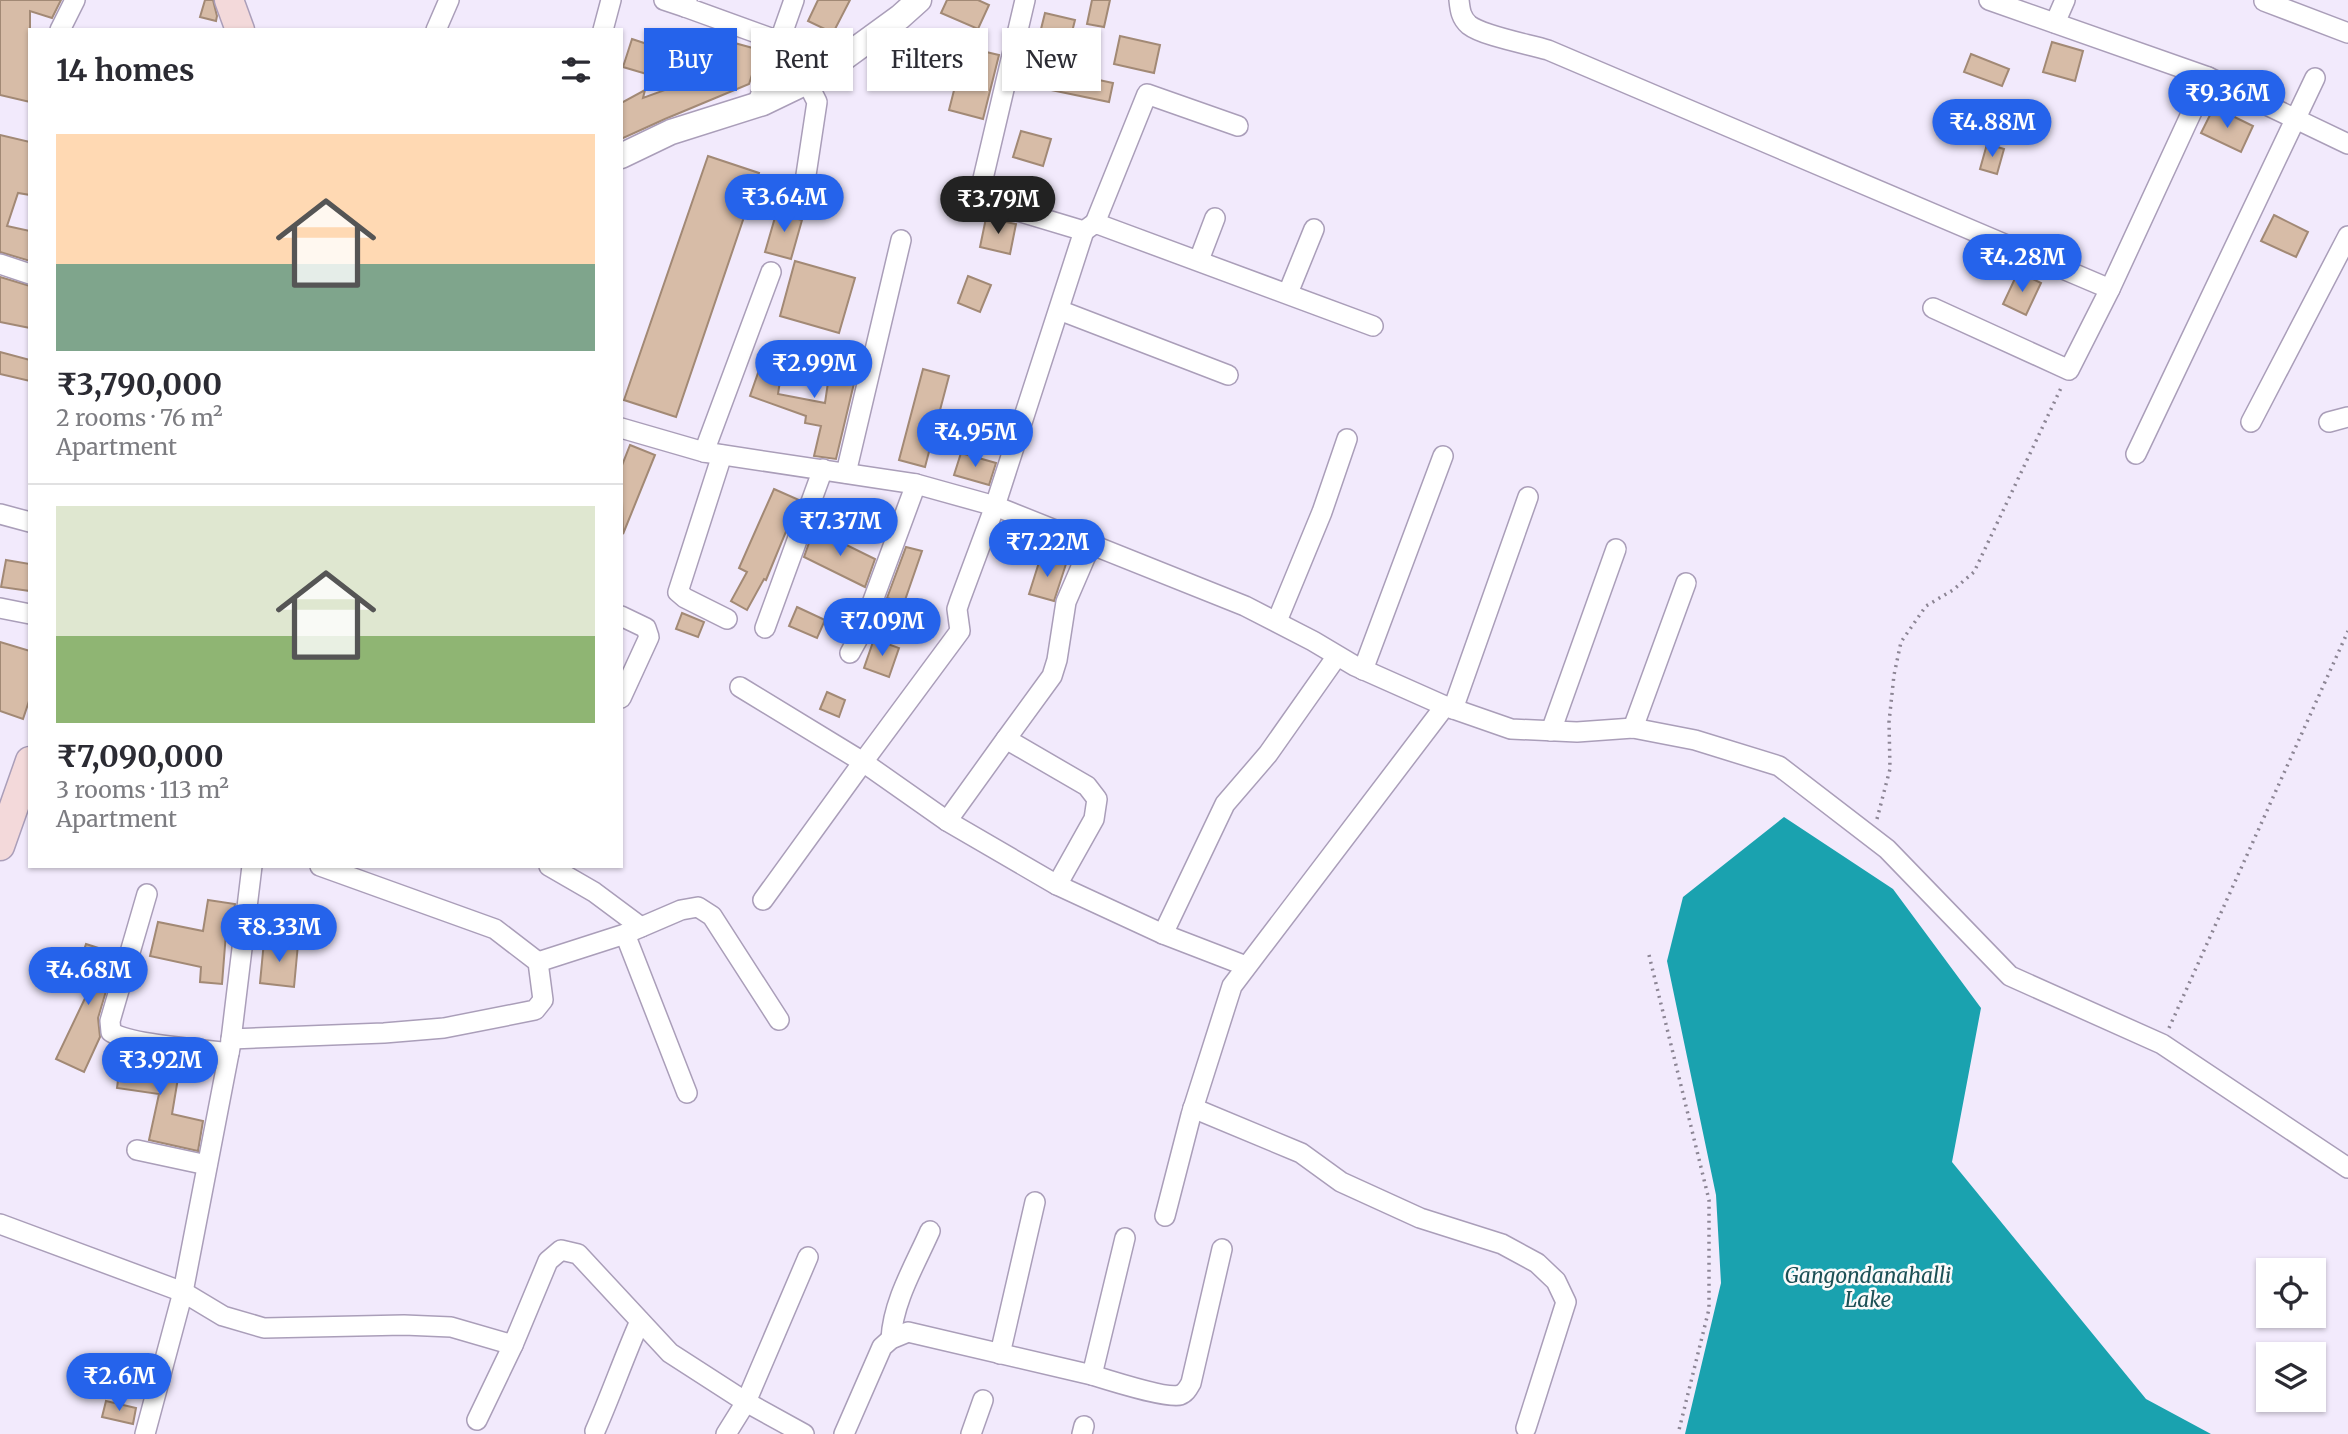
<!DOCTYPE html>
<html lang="en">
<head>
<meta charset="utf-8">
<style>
	body { margin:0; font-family:Merriweather,serif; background:#f7f7f7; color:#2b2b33; height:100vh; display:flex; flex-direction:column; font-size:26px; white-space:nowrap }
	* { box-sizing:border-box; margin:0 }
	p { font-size:23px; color:#7c7c81 }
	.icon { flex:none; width:38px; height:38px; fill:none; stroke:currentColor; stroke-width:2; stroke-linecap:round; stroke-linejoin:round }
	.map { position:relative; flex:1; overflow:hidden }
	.sheet { position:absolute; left:28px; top:28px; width:595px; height:840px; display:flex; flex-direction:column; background:#fff; border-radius:0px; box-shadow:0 2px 5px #0004 }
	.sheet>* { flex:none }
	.hud { position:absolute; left:644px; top:28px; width:665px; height:63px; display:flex; gap:14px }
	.controls { position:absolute; left:2256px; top:1258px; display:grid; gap:14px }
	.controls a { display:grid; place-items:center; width:70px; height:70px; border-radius:0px; background:#fff; box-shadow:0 2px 5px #0004; font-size:35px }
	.price { position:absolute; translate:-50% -60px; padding:0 16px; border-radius:24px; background:#2563eb; color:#fff; font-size:23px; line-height:46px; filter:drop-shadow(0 2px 4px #0008) }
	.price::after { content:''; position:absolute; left:50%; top:42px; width:21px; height:16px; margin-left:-10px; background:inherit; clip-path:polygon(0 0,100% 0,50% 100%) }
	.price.on { background:#222; color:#fff }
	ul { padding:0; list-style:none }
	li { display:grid; align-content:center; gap:14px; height:371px; padding:0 28px }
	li+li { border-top:2px solid #e1e1e2 }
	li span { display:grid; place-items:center; height:217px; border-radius:0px; color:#555 }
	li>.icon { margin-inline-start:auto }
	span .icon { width:126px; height:126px; fill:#fffc; stroke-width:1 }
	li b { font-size:30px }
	h2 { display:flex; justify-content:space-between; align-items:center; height:84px; padding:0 28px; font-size:30px }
	.tag { padding:0 24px; border-radius:0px; background:#fff; box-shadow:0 2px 5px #0004; font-size:24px; line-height:63px }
	.tag.on { background:#2563eb; color:#fff }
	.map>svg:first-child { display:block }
	.water { fill:#1aa2af }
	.building { fill:#d7bca7; stroke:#a28975; stroke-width:2 }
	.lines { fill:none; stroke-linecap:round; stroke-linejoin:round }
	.minor-casing { stroke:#aa9eb9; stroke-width:22 }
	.tertiary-casing { stroke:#aa9eb9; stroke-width:27 }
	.secondary-casing { stroke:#aa9eb9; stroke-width:31 }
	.path { stroke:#8c8594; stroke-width:3.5; stroke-dasharray:2 5; stroke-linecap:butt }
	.minor { stroke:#fff; stroke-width:19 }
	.tertiary { stroke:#fff; stroke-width:24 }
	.secondary { stroke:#f3d9da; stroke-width:28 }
	.labels { text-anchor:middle; stroke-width:5; stroke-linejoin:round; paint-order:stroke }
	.water-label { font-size:21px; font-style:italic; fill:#1c5056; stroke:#fbfbfb }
</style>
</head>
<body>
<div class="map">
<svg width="2348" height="1434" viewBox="0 0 2348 1434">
	<rect width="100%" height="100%" fill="#f2eafc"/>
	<polygon class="water" points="1784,817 1893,889 1981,1008 1952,1162 2146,1399 2211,1434 1685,1434 1721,1283 1716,1195 1667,961 1683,897"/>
	<g class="building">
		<polygon points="0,0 61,0 52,18 30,11 30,102 0,95"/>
		<polygon points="205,0 213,0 217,16 216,21 200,17"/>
		<polygon points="818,0 850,0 833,33 808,21"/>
		<polygon points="947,0 978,0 989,5 978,29 941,13"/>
		<polygon points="1092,0 1110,0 1104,27 1087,24"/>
		<polygon points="1045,13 1075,20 1062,72 1113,83 1109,102 1027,85"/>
		<polygon points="1120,36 1160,45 1154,73 1114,64"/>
		<polygon points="632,39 659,48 650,75 623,67"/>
		<polygon points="731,42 760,50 749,84 665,119 621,139 621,103 645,90 643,98 720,70"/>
		<polygon points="2052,42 2083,51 2075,81 2043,72"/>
		<polygon points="965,47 999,55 983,119 949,110"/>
		<polygon points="1971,54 2009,69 2002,86 1964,72"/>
		<polygon points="2214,107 2253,126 2241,152 2201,133"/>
		<polygon points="1021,131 1051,139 1043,166 1013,157"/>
		<polygon points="0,135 30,142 30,195 18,193 7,226 30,231 30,261 0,252"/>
		<polygon points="1987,144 2004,149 1997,174 1980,169"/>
		<polygon points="708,156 759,173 676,417 624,400"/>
		<polygon points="778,207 789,210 794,218 802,220 791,259 765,252"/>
		<polygon points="2274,215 2308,232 2296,257 2261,241"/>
		<polygon points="986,218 1016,224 1010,254 980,247"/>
		<polygon points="795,261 855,278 839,333 780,316"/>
		<polygon points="2018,272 2041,283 2026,315 2003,304"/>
		<polygon points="968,276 991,285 980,312 958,303"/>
		<polygon points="0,277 30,286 30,328 0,322"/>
		<polygon points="0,352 30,360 30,381 0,374"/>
		<polygon points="832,355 860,358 836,459 814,456 821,426 805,423 806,416 750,396 759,370 760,360 783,362 778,394 825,403"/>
		<polygon points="923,369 949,376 925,467 899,460"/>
		<polygon points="630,445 655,455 623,534 621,468"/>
		<polygon points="961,453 996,463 989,485 954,475"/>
		<polygon points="774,489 799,500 766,580 764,579 747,610 731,601 747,572 739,568"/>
		<polygon points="814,529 875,559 865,587 804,557"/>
		<polygon points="906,547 922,551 904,603 887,598"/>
		<polygon points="1041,556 1066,564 1054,601 1029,594"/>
		<polygon points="6,560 30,564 30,591 1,587"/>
		<polygon points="797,607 825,620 817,638 789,626"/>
		<polygon points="682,613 704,622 698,637 676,629"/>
		<polygon points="874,639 899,648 889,677 864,668"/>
		<polygon points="0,642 30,651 30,698 23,719 0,711"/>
		<polygon points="827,692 845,700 839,717 820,709"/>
		<polygon points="208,900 235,904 231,934 226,933 222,984 200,982 201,967 150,956 158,922 203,931"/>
		<polygon points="264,941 298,944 294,987 260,983"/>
		<polygon points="86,944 117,954 98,1018 100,1037 84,1072 56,1059 88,992 72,986"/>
		<polygon points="122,1050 181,1060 172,1114 203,1121 198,1151 149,1140 159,1094 117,1088"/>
		<polygon points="106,1401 136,1408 133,1424 102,1417"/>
	</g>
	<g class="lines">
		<g class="minor-casing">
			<g id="minor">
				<polyline points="664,0 685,7"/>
				<polyline points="687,0 685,7 779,41"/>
				<path d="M1459,0c1,10 2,18 10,25 14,11 59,19 79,25l562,239 98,-212"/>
				<polyline points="1989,0 2208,77 2348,144"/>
				<polyline points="2264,1 2348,33"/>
				<polyline points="2055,23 2065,0"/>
				<polyline points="60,30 75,0"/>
				<polyline points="436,30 449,0"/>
				<polyline points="603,30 611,0"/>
				<polyline points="757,105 794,0"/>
				<polyline points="801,208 817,102 807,82"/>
				<polyline points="1095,223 1147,94 1238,126"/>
				<polyline points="1084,231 1095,223 1373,326"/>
				<polyline points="1199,260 1215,218"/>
				<polyline points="0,264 30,274"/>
				<polyline points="1288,293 1314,229"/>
				<polyline points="1933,308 2069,370 2110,289"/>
				<polyline points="1059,310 1228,375"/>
				<polyline points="2251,422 2348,236"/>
				<polyline points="2329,422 2348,417"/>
				<polyline points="621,428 704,452 916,484 995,506 1245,606 1313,641 1355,666 1445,706 1511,729 1577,732 1633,728 1695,740 1779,766 1887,849 2010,976 2162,1044 2348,1168"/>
				<polyline points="704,452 771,272"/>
				<polyline points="2136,454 2315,78"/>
				<polyline points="722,455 678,592 685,598 727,619"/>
				<polyline points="846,473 901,240"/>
				<polyline points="0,514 30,522"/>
				<polyline points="0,608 30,614"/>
				<polyline points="621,616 646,628 649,637 621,698"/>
				<polyline points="1277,621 1322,512 1347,439"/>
				<polyline points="765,628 823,469"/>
				<polyline points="850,653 861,633 916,484"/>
				<polyline points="1363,670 1443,456"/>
				<polyline points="740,687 863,762 960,631 957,609 960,600 995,506 1084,231 994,204 983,197 982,183 1025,0"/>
				<polyline points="1453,709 1528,497"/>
				<polyline points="1633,728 1686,583"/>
				<polyline points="1551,731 1616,549"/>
				<polyline points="1006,739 1052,676 1057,660 1066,602 1091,544"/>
				<polyline points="947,821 1006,739 1087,786 1097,799 1094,819 1057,885"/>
				<polyline points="549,866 594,892 641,927"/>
				<path d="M147,894l-37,127 1,11c21,13 90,17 118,21"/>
				<polyline points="763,900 863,762 947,821 1057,885 1163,934 1246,966"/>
				<polyline points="625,934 687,1093"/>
				<polyline points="1163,934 1225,804 1268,754 1337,656"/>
				<polyline points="538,962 625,934 681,910 698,907 712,916 779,1020"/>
				<polyline points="231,1039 384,1033 444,1028 535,1010 543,1000 538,962 495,929 320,866"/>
				<polyline points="1193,1108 1301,1153 1341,1182 1420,1218 1502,1244 1537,1263 1556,1281 1566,1302 1526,1428"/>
				<polyline points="137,1150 207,1165"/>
				<polyline points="1165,1216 1191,1115 1232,986 1445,706"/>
				<polyline points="0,1224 183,1292 223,1316 264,1328 404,1325 451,1327 513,1345 548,1261 561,1250 578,1254 670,1353 746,1402 804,1434"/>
				<path d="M891,1339c2,-38 24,-74 39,-108"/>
				<polyline points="1000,1354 1035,1202"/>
				<path d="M1092,1375c16,5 76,24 88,20 6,-2 8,-7 11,-12l31,-134"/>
				<polyline points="477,1420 513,1345"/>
				<path d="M595,1431c16,-36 29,-74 45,-110"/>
				<polyline points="145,1434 183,1292 230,1048 252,866"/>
				<polyline points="726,1434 746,1402 808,1257"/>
				<polyline points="844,1434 882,1347 891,1339 908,1332 1092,1375 1125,1238"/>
				<polyline points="971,1434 983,1400"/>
				<polyline points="1082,1434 1084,1426"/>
			</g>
		</g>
		<g class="tertiary-casing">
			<polyline id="tertiary" points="621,156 671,132 763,103 819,76 900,17 919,0"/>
		</g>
		<g class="secondary-casing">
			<g id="secondary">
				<polyline points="229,0 240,30"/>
				<polyline points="0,846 30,761"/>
			</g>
		</g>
		<g class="path">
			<polyline points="1877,819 1890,769 1889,722 1894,675 1901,642 1926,606 1953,590 1974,572 2061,388"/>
			<polyline points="1649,955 1709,1200 1709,1309 1678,1434"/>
			<polyline points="2169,1028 2348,631"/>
		</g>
		<use href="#minor" class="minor"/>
		<use href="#tertiary" class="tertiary"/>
		<use href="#secondary" class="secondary"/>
	</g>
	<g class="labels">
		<g class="water-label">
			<text x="1868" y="1283">Gangondanahalli<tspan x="1868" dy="24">Lake</tspan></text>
		</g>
	</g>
</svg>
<div class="controls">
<a><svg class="icon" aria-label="locate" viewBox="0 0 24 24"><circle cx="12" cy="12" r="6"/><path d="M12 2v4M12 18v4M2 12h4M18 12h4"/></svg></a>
<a><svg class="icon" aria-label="layers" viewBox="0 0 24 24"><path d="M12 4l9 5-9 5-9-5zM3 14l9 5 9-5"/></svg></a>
</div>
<b class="price" style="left:2227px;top:130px">₹9.36M</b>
<b class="price" style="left:1992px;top:159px">₹4.88M</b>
<b class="price" style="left:784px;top:234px">₹3.64M</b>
<b class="price on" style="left:998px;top:236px">₹3.79M</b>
<b class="price" style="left:2022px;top:294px">₹4.28M</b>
<b class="price" style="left:814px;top:400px">₹2.99M</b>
<b class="price" style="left:975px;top:469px">₹4.95M</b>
<b class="price" style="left:840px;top:558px">₹7.37M</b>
<b class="price" style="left:1047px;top:579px">₹7.22M</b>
<b class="price" style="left:882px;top:658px">₹7.09M</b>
<b class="price" style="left:279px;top:964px">₹8.33M</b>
<b class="price" style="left:88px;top:1007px">₹4.68M</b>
<b class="price" style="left:160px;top:1097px">₹3.92M</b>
<b class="price" style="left:119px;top:1413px">₹2.6M</b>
<div class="hud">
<a class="tag on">Buy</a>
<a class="tag">Rent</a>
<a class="tag">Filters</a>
<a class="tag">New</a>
</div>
<section class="sheet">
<h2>14 homes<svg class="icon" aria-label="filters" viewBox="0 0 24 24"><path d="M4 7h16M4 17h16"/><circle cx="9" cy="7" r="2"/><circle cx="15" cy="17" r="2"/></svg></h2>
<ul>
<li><span style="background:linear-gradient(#ffd9b3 60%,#7fa58c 0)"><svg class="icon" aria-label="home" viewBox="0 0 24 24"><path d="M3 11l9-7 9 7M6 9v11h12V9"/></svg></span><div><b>₹3,790,000</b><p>2 rooms · 76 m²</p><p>Apartment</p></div></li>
<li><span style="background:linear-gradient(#dfe7d0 60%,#8fb573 0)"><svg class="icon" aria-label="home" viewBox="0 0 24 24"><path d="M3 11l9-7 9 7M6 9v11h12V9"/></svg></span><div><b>₹7,090,000</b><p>3 rooms · 113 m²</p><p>Apartment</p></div></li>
</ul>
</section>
</div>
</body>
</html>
